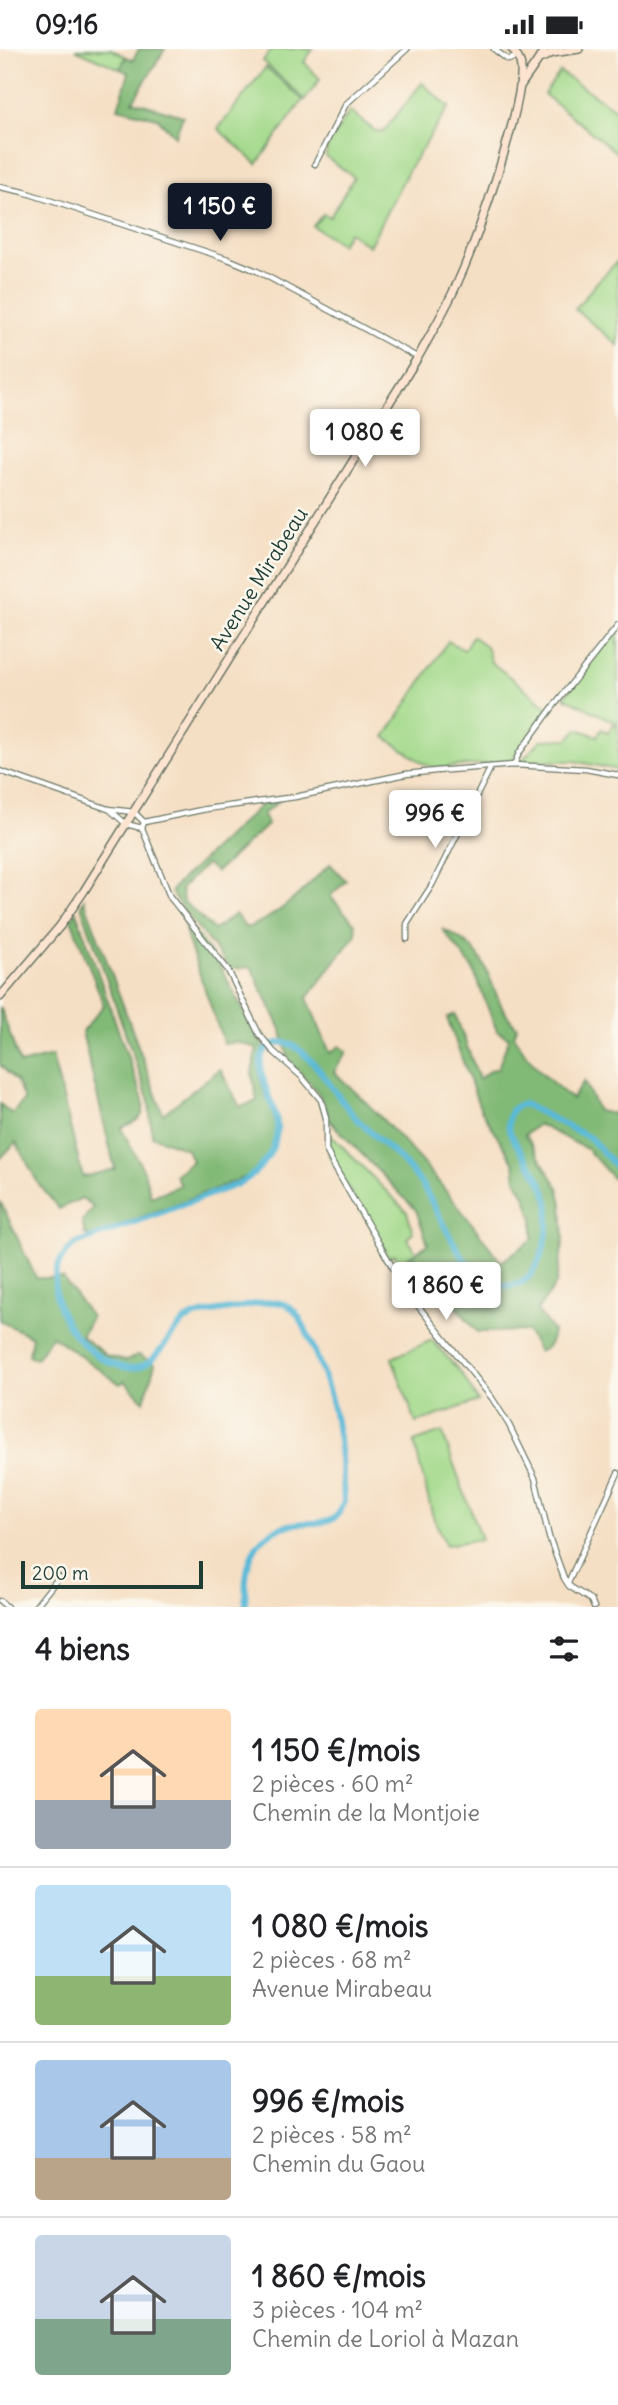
<!DOCTYPE html>
<html lang="fr">
<head>
<meta charset="utf-8">
<style>
	body { margin:0; font-family:Delius,sans-serif; background:#f6f6f6; color:#202124; height:100vh; display:flex; flex-direction:column; font-size:26px; white-space:nowrap }
	* { box-sizing:border-box; margin:0 }
	p { font-size:23px; color:#757577 }
	.icon { flex:none; width:38px; height:38px; fill:none; stroke:currentColor; stroke-width:2; stroke-linecap:round; stroke-linejoin:round }
	.map { position:relative; height:1558px; overflow:hidden }
	.drawer { display:flex; flex-direction:column; background:#fff; flex:1 }
	.drawer>* { flex:none }
	.scale { position:absolute; left:21px; bottom:18px; width:182px; box-sizing:border-box; padding-left:7px; border:4px solid #1f3d34; border-top:0; font-size:19px; line-height:24px; white-space:nowrap; color:#1f3d34; -webkit-text-stroke:5px #fbf7ec; paint-order:stroke }
	.price { position:absolute; translate:-50% -60px; padding:0 16px; border-radius:7px; background:#fff; color:#222; font-size:23px; line-height:46px; filter:drop-shadow(0 2px 4px #0008) }
	.price::after { content:''; position:absolute; left:50%; top:42px; width:21px; height:16px; margin-left:-10px; background:inherit; clip-path:polygon(0 0,100% 0,50% 100%) }
	.price.active { background:#111827; color:#fff }
	ul { padding:0; list-style:none }
	li { display:flex; align-items:center; gap:21px; height:175px; padding:0 35px }
	li+li { border-top:2px solid #e0e0e0 }
	li span { display:grid; place-items:center; flex:none; width:196px; height:140px; border-radius:7px; color:#555 }
	li>.icon { margin-inline-start:auto }
	span .icon { width:84px; height:84px; fill:#fffc; stroke-width:1 }
	li b { font-size:30px }
	h2 { display:flex; justify-content:space-between; align-items:center; height:84px; padding:0 35px; font-size:30px }
	.status { display:flex; justify-content:space-between; align-items:center; height:49px; padding:0 35px; background:#fff; direction:ltr }
	.status svg { height:19px; fill:currentColor }
	.map>svg:first-child { display:block }
	.green { fill:#a2d98a; stroke:#608b5f; stroke-width:2 }
	.forest { fill:#81b976; stroke:#507b55; stroke-width:2 }
	.lines { fill:none; stroke-linecap:round; stroke-linejoin:round }
	.canal { stroke:#59b9d8; stroke-width:6 }
	.minor-casing { stroke:#6a7666; stroke-width:7 }
	.secondary-casing { stroke:#6a7666; stroke-width:10 }
	.minor { stroke:#fff; stroke-width:4.5 }
	.secondary { stroke:#fde4d0; stroke-width:7 }
	.labels { text-anchor:middle; stroke-width:5; stroke-linejoin:round; paint-order:stroke }
	.street-label { font-size:21px; fill:#1f3d34; stroke:#fbf7ec }
</style>
</head>
<body>
<div class="status"><b>09:16</b><svg viewBox="0 0 49 12"><path d="M0 12V9h3v3zM5 12V6h3v6zM10 12V3h3v9zM15 12V0h3v12zM26 1h20v11H26zM47 4h2v5h-2z"/></svg></div>
<div class="map">
<svg width="618" height="1558" viewBox="0 0 618 1558">
	<rect width="100%" height="100%" fill="#fbf7ec"/>
	<filter id="ink" filterUnits="userSpaceOnUse"><feTurbulence type="fractalNoise" baseFrequency=".0143" numOctaves="2"/><feDisplacementMap in="SourceGraphic" scale="14" xChannelSelector="R" yChannelSelector="G"/><feConvolveMatrix kernelMatrix="1 2 1 2 8 2 1 2 1" color-interpolation-filters="sRGB"/></filter>
	<filter id="wash" filterUnits="userSpaceOnUse"><feTurbulence type="fractalNoise" baseFrequency=".00686" numOctaves="4" result="noise"/><feDisplacementMap in="SourceGraphic" scale="28" xChannelSelector="R" yChannelSelector="G"/><feGaussianBlur stdDeviation="1.57" result="paint"/><feColorMatrix in="noise" values="0 0 0 0 0 0 0 0 0 0 0 0 0 0 0 0 0 1.4 0 .05"/><feComposite in="paint" operator="in"/></filter>
	<g filter="url(#wash)">
		<rect width="100%" height="100%" fill="#f5dfc4"/>
		<g class="green">
			<polygon points="75,0 111,0 126,8 120,20"/>
			<polygon points="272,0 313,0 304,13 320,30 305,51 263,12"/>
			<polygon points="266,18 303,51 257,115 218,80"/>
			<polygon points="560,23 618,62 618,105 544,45"/>
			<polygon points="422,34 449,58 409,120 369,197 349,183 341,195 313,177 323,165 330,168 354,128 326,108 327,97 350,62 375,82 383,83"/>
			<polygon points="618,212 618,296 575,260 598,232"/>
			<polygon points="618,580 618,675 564,648"/>
			<polygon points="472,587 486,597 491,613 549,659 512,711 504,714 434,719 423,714 385,688 448,592 464,601"/>
			<polygon points="613,675 618,677 618,721 574,712 521,712 541,691 568,690 578,680 597,687 602,680 608,684"/>
			<polygon points="329,1084 407,1163 413,1183 407,1189 416,1203 399,1213 395,1206 389,1208 329,1107"/>
			<polygon points="432,1291 462,1325 478,1352 416,1374 392,1309"/>
			<polygon points="442,1383 481,1490 446,1496 433,1468 414,1393"/>
		</g>
		<g class="forest">
			<polygon points="139,0 165,0 133,52 183,67 175,87 157,69 118,59 129,24 120,20 126,8 133,11"/>
			<path d="M279,752l-16,13 4,11 -51,47 -10,-8 -25,24 2,13 31,29 21,-16 11,14c35,-12 58,-39 84,-64l16,17 -16,15 25,28 1,10 -49,64 23,55 10,-7 7,6 -13,20c66,60 114,119 167,190l32,-23v-20l-8,-24 -9,-15 -2,-17 -34,-55 -33,-90 8,-4 24,65 10,-8 9,-3 11,-30 -12,-7 -25,-64 -30,-38c59,25 40,63 75,98l-3,9c15,26 34,44 58,63l12,-18 14,30 14,3 6,-7v77l-31,-35 -49,-25 -13,11 33,52 4,17 2,34 -8,46 -19,27 16,20c-2,11 -3,16 -14,21l-12,-21 -50,1 -22,-27 -25,-18 -23,-28 21,-15 -12,-34 -89,-92v-7l-9,-19 -29,-31 -8,-32 -30,-62 -21,2 -57,-73 -2,-5 5,-6 87,-82z"/>
			<path d="M84,850l79,215 57,-45 20,38 17,-6 -5,-28 5,-25 -20,-6 -13,2 -37,-106 -5,-23 39,53 43,81c-3,9 -6,17 -4,27 2,14 11,27 14,41 6,21 -8,44 -23,58l-161,62 -5,-3 -3,-12 11,-15 -11,-9 -23,11 -21,-26 -22,-41 -16,17v-55l12,10 12,-14 -7,-18 -17,-17v-59l20,58 32,-8 31,121 32,-8 -33,-137 22,-27 -33,-86 5,-8 67,189c2,20 -5,20 -22,28l23,43 7,26 29,-12 -5,-10 17,-14 -5,-12 -35,-13 -3,-35 -68,-196z"/>
			<polygon points="0,1152 36,1229 63,1229 91,1268 81,1287 107,1307 125,1312 139,1306 155,1315 144,1352 125,1332 120,1335 52,1287 36,1310 29,1306 32,1288 0,1272"/>
		</g>
		<g class="lines">
			<path class="canal" d="M246,1558c-3,-35 2,-73 44,-82 24,-6 44,7 54,-23 -3,-64 -8,-100 -33,-160 -6,-13 -12,-33 -27,-38 -14,-5 -33,1 -47,4 -16,3 -38,4 -52,13 -18,13 -28,48 -54,47 -53,-3 -107,-88 -55,-124l165,-61c21,-13 41,-39 35,-66 -4,-18 -33,-66 2,-74 6,-2 14,2 19,5 24,18 39,48 58,69 22,23 49,42 67,68 13,20 39,79 56,90 12,7 26,14 40,9 26,-9 36,-67 28,-90 -7,-23 -28,-42 -37,-64 -2,-13 0,-24 15,-26l66,34 28,31"/>
		</g>
	</g>
	<g filter="url(#ink)">
		<g class="lines">
			<g class="minor-casing">
				<g id="minor">
					<polyline points="494,0 508,11 517,8"/>
					<polyline points="315,115 346,55 407,0"/>
					<polyline points="0,138 24,143 228,210 257,222 417,308"/>
					<polyline points="514,716 519,704 556,654 618,576"/>
					<polyline points="0,722 108,760 134,763 144,773 142,779 170,848 228,921 259,985 273,1002 302,1028 321,1051 326,1069 326,1101 334,1117 407,1243 492,1349 509,1376 535,1429 549,1488 564,1529 569,1537 591,1551 594,1558"/>
					<polyline points="109,760 126,775 142,779"/>
					<polyline points="144,773 206,760 295,748 406,725 436,722 514,716 586,720 618,726"/>
					<polyline points="407,890 407,875 432,836 491,718"/>
					<polyline points="568,1534 618,1424"/>
					<polyline points="0,1552 7,1558"/>
					<polyline points="35,1558 59,1528"/>
				</g>
			</g>
			<g class="secondary-casing">
				<g id="secondary">
					<polyline points="542,9 552,4 579,0"/>
					<path d="M521,36c6,-10 21,-28 23,-36"/>
					<path d="M0,948l60,-71 24,-35 334,-534c15,-26 30,-52 42,-80 16,-35 69,-184 60,-215 -2,-4 -5,-10 -8,-13"/>
				</g>
			</g>
			<use href="#minor" class="minor"/>
			<use href="#secondary" class="secondary"/>
		</g>
	</g>
	<g class="labels">
		<g class="street-label">
			<text transform="translate(259 530) rotate(-58)" y="7">Avenue Mirabeau</text>
		</g>
	</g>
</svg>
<div class="scale">200 m</div>
<b class="price active" style="left:220px;top:194px">1 150 €</b>
<b class="price" style="left:365px;top:420px">1 080 €</b>
<b class="price" style="left:435px;top:801px">996 €</b>
<b class="price" style="left:446px;top:1273px">1 860 €</b>
</div>
<section class="drawer">
<h2>4 biens<svg class="icon" aria-label="filters" viewBox="0 0 24 24"><path d="M4 7h16M4 17h16"/><circle cx="9" cy="7" r="2"/><circle cx="15" cy="17" r="2"/></svg></h2>
<ul>
<li><span style="background:linear-gradient(#ffd9b3 65%,#9aa5b1 0)"><svg class="icon" aria-label="home" viewBox="0 0 24 24"><path d="M3 11l9-7 9 7M6 9v11h12V9"/></svg></span><div><b>1 150 €/mois</b><p>2 pièces · 60 m²</p><p>Chemin de la Montjoie</p></div></li>
<li><span style="background:linear-gradient(#bfe0f5 65%,#8fb573 0)"><svg class="icon" aria-label="home" viewBox="0 0 24 24"><path d="M3 11l9-7 9 7M6 9v11h12V9"/></svg></span><div><b>1 080 €/mois</b><p>2 pièces · 68 m²</p><p>Avenue Mirabeau</p></div></li>
<li><span style="background:linear-gradient(#a9c7e8 70%,#b9a48a 0)"><svg class="icon" aria-label="home" viewBox="0 0 24 24"><path d="M3 11l9-7 9 7M6 9v11h12V9"/></svg></span><div><b>996 €/mois</b><p>2 pièces · 58 m²</p><p>Chemin du Gaou</p></div></li>
<li><span style="background:linear-gradient(#c9d6e8 60%,#7fa58c 0)"><svg class="icon" aria-label="home" viewBox="0 0 24 24"><path d="M3 11l9-7 9 7M6 9v11h12V9"/></svg></span><div><b>1 860 €/mois</b><p>3 pièces · 104 m²</p><p>Chemin de Loriol à Mazan</p></div></li>
</ul>
</section>
</body>
</html>
